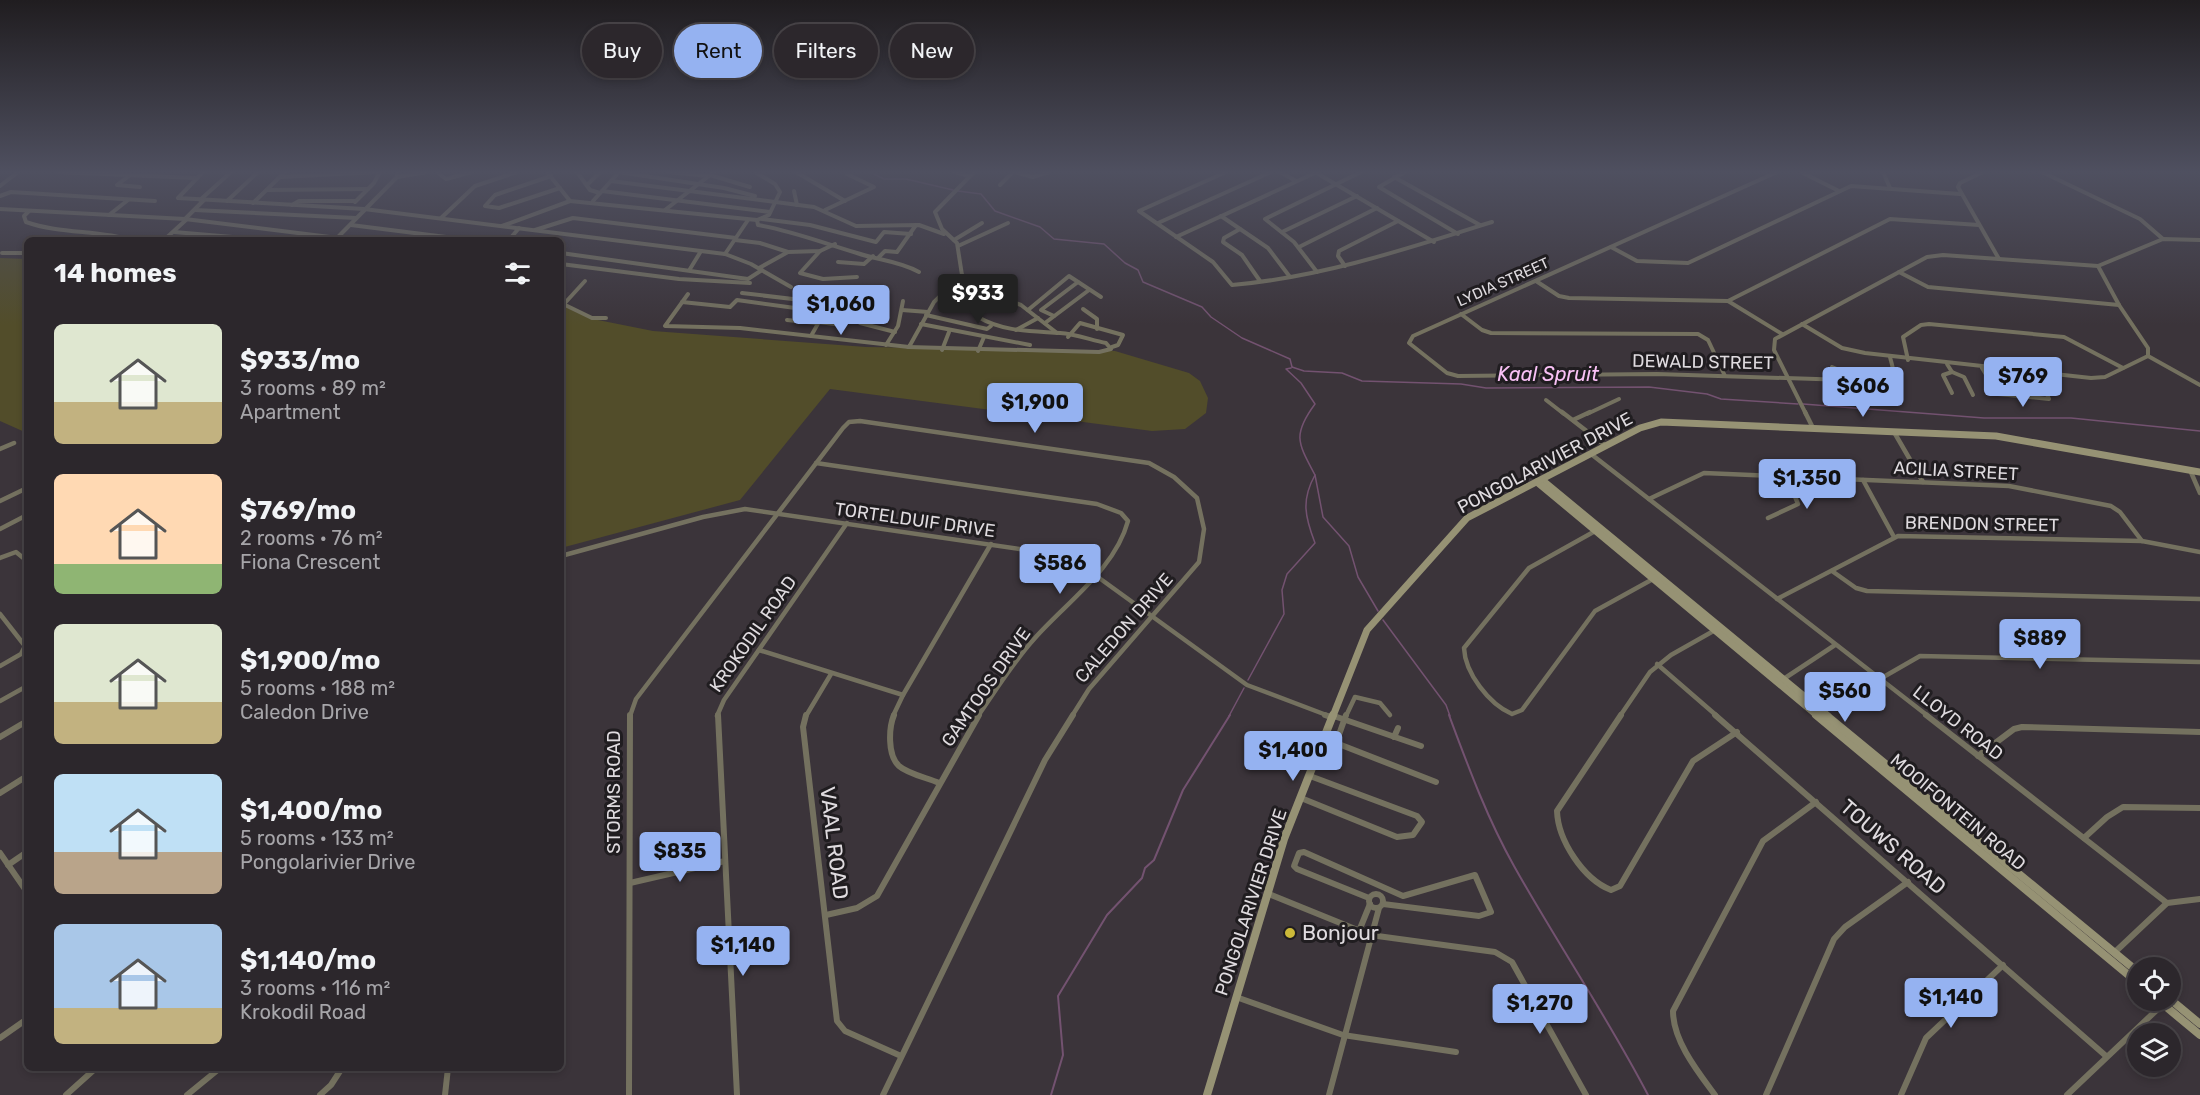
<!DOCTYPE html>
<html lang="en">
<head>
<meta charset="utf-8">
<style>
	body { margin:0; font-family:Rubik,sans-serif; background:#383338; color:#f1f3f6; height:100vh; display:flex; flex-direction:column; font-size:22px; white-space:nowrap }
	* { box-sizing:border-box; margin:0 }
	p { font-size:20px; color:#a6a5a9 }
	.icon { flex:none; width:33px; height:33px; fill:none; stroke:currentColor; stroke-width:2; stroke-linecap:round; stroke-linejoin:round }
	.map { position:relative; flex:1; overflow:hidden }
	.drawer { position:absolute; left:24px; top:237px; width:540px; height:834px; display:flex; flex-direction:column; background:#2c272c; border-radius:9px; box-shadow:0 3px 9px #0003,0 0 0 2px #484448 }
	.drawer>* { flex:none }
	.banner { position:absolute; left:582px; top:24px; width:570px; height:54px; display:flex; gap:12px }
	.fabs { position:absolute; left:2127px; top:957px; display:grid; gap:12px }
	.fabs a { display:grid; place-items:center; width:54px; height:54px; border-radius:50%; background:#2c272c; box-shadow:0 3px 9px #0003,0 0 0 2px #484448; font-size:30px }
	.price { position:absolute; translate:-50% -51px; padding:0 14px; border-radius:6px; background:#95b2f1; color:#111; font-size:20px; line-height:39px; filter:drop-shadow(0 2px 3px #0008) }
	.price::after { content:''; position:absolute; left:50%; top:36px; width:18px; height:14px; margin-left:-9px; background:inherit; clip-path:polygon(0 0,100% 0,50% 100%) }
	.price.active { background:#222; color:#fff }
	ul { padding:0; list-style:none }
	li { display:flex; align-items:center; gap:18px; height:150px; padding:0 30px }
	li span { display:grid; place-items:center; flex:none; width:168px; height:120px; border-radius:9px; color:#555 }
	li>.icon { margin-inline-start:auto }
	span .icon { width:72px; height:72px; fill:#fffc; stroke-width:1 }
	li b { font-size:26px }
	h2 { display:flex; justify-content:space-between; align-items:center; height:72px; padding:0 30px; font-size:26px }
	.chip { padding:0 21px; border-radius:27px; background:#2c272c; box-shadow:0 3px 9px #0003,0 0 0 2px #484448; font-size:21px; line-height:54px }
	.chip.active { background:#95b2f1; color:#111 }
	.map>svg:first-child { display:block }
	.green { fill:#524d2a }
	.lines { fill:none; stroke-linecap:round; stroke-linejoin:round }
	.stream-far1 { stroke:#735270; stroke-width:1.5 }
	.stream { stroke:#735270; stroke-width:2 }
	.street-far2 { stroke:#74715f; stroke-width:4 }
	.street-far1 { stroke:#74715f; stroke-width:4.5 }
	.street { stroke:#74715f; stroke-width:6 }
	.secondary-far1 { stroke:#969274; stroke-width:7 }
	.secondary { stroke:#969274; stroke-width:8 }
	.poi-dot { fill:#ccb939; stroke:#201d20; stroke-width:2 }
	.labels { text-anchor:middle; stroke-width:6; stroke-linejoin:round; paint-order:stroke }
	.far-street-label { font-size:15px; fill:#dfdbdf; stroke:#201d20 }
	.street-label { font-size:18px; fill:#dfdbdf; stroke:#201d20 }
	.water-label { font-size:20px; font-style:italic; fill:#f9c1f5; stroke:#201d20 }
	.near-street-label { font-size:21px; fill:#dfdbdf; stroke:#201d20 }
	.near-poi-label { font-size:21px; fill:#dfdbdf; stroke:#201d20; text-anchor:start }
</style>
</head>
<body>
<div class="map">
<svg width="2200" height="1095" viewBox="0 0 2200 1095">
	<rect width="100%" height="100%" fill="#3b343a"/>
	<g class="green">
		<polygon points="0,258 27,259 27,433 0,421"/>
		<polygon points="561,302 593,319 653,331 866,347 1115,351 1189,373 1200,381 1208,398 1206,413 1185,429 1152,431 830,389 740,500 561,548"/>
	</g>
	<g class="lines">
		<g class="stream-far1">
			<polyline points="870,172 884,179 906,179 953,190"/>
			<polyline points="958,191 981,194 995,211 1040,227 1054,239 1104,244 1125,263 1138,270 1143,282 1202,307 1211,317 1242,338 1290,359 1292,367"/>
			<polyline points="1292,367 1304,371 1342,373 1362,381 1461,384 1486,388 1649,387 1707,394 1721,399 1798,404"/>
			<polyline points="1803,404 1984,418 2071,418 2200,431"/>
			<polyline points="1315,475 1323,517 1349,546 1358,577 1378,611"/>
			<polyline points="1383,620 1446,705 1450,716"/>
			<path d="M1248,680l36,-66 -2,-24 5,-16 28,-31c-10,-26 -14,-43 0,-68 -17,-32 -23,-40 0,-71l-14,-21 -15,-14 5,-1"/>
			<polyline points="1229,716 1244,688"/>
		</g>
		<g class="stream">
			<path d="M1449,715c19,51 38,103 65,151 43,77 93,150 134,229"/>
			<polyline points="1051,1095 1063,1055 1058,996 1107,915 1142,878 1145,868 1154,860 1183,790 1230,715"/>
		</g>
		<g class="street-far2">
			<polyline points="58,172 196,178"/>
			<polyline points="203,172 178,198 364,209 725,254 751,264 791,287"/>
			<polyline points="437,172 446,179 472,172"/>
			<polyline points="547,172 570,201 757,220 769,215 780,192 775,184 755,172"/>
			<polyline points="577,172 590,190 600,193"/>
			<polyline points="619,172 724,188 755,196"/>
			<polyline points="669,172 708,176"/>
			<polyline points="796,172 845,201"/>
			<polyline points="955,172 969,176"/>
			<polyline points="1014,172 1033,177 1049,172"/>
			<path d="M1226,172l-87,39 74,51 19,23c90,-8 174,-36 260,-63"/>
			<polyline points="1280,172 1296,181"/>
			<polyline points="1315,172 1434,242"/>
			<polyline points="1405,172 1379,187 1458,234"/>
			<polyline points="1777,172 1413,336 1409,343 1447,373 1458,376 1657,374 1847,380 1844,372 1832,367"/>
			<polyline points="1801,172 1839,191"/>
			<polyline points="1883,172 1890,188"/>
			<polyline points="1983,172 1960,183 1958,187 1999,259"/>
			<polyline points="2042,172 2140,219 2163,239"/>
			<polyline points="130,175 117,185 140,187"/>
			<polyline points="710,175 750,187"/>
			<polyline points="551,176 495,195 485,206 499,208 560,188"/>
			<polyline points="280,177 377,172"/>
			<polyline points="397,177 427,172"/>
			<polyline points="1394,177 1480,225"/>
			<polyline points="611,181 814,207 856,226 919,225 944,234"/>
			<polyline points="587,185 600,172"/>
			<polyline points="1000,185 1013,172"/>
			<polyline points="0,186 18,172"/>
			<polyline points="267,190 368,189"/>
			<polyline points="602,191 770,212"/>
			<polyline points="794,191 797,205"/>
			<polyline points="0,196 11,192 155,201"/>
			<polyline points="200,200 231,172"/>
			<polyline points="227,201 258,172"/>
			<polyline points="593,201 619,172"/>
			<polyline points="355,202 374,183 380,172"/>
			<polyline points="253,203 285,172"/>
			<polyline points="292,205 299,201 355,201"/>
			<polyline points="0,209 185,219 354,240"/>
			<polyline points="195,210 356,218"/>
			<polyline points="665,210 714,172"/>
			<polyline points="825,210 874,187 847,174"/>
			<path d="M29,211l-5,5 2,6c34,12 71,8 106,18"/>
			<polyline points="109,215 128,200"/>
			<polyline points="1221,216 1268,248 1290,277"/>
			<polyline points="441,218 475,186 517,172"/>
			<polyline points="185,219 204,200"/>
			<polyline points="762,219 810,225 876,242 884,232 911,234"/>
			<path d="M757,220l1,5c35,6 65,18 99,28 20,7 43,8 62,19"/>
			<polyline points="1158,223 1271,172"/>
			<polyline points="351,225 446,237"/>
			<polyline points="502,226 570,201"/>
			<polyline points="1240,229 1224,238 1223,242 1242,255 1260,281"/>
			<polyline points="535,230 573,218 736,238"/>
			<polyline points="174,232 268,240"/>
			<polyline points="1282,232 1357,196"/>
			<polyline points="338,237 397,177 397,172"/>
			<polyline points="1176,237 1317,172"/>
			<polyline points="164,240 187,219"/>
			<polyline points="509,240 519,228"/>
			<polyline points="735,240 760,243 788,252"/>
			<polyline points="954,240 982,223"/>
			<polyline points="958,246 1008,223"/>
			<polyline points="1299,247 1377,208"/>
			<polyline points="1611,247 1637,261 1688,263 1851,186 1960,194"/>
			<polyline points="820,251 800,273 823,279 857,277"/>
			<polyline points="2,253 27,253"/>
			<polyline points="561,253 748,279 762,270"/>
			<polyline points="725,254 748,220"/>
			<polyline points="879,257 885,251 897,252 916,225"/>
			<polyline points="838,262 864,264 873,256"/>
			<polyline points="561,264 679,279 750,283"/>
			<polyline points="1345,266 1338,256 1339,251 1398,221"/>
			<polyline points="2098,266 2119,305 2148,348 2148,356 2200,385"/>
			<polyline points="759,268 788,252 820,251 835,244"/>
			<polyline points="690,269 701,251"/>
			<polyline points="1317,272 1294,242 1265,219 1361,172"/>
			<polyline points="1899,272 1928,287 2119,305"/>
			<polyline points="1536,281 1559,296 1569,298 1728,301 1782,334"/>
			<polyline points="979,290 1021,305 1057,333"/>
			<polyline points="943,291 982,301"/>
			<polyline points="742,293 818,302 837,301"/>
			<polyline points="688,294 665,326 740,328 909,347 934,302 962,275 957,243 942,229 935,212 974,172"/>
			<polyline points="1728,301 1890,219 1979,225"/>
			<polyline points="682,302 730,307 737,300 854,316 861,318 860,323 895,332"/>
			<polyline points="561,303 592,318 606,318"/>
			<polyline points="564,304 585,281"/>
			<polyline points="947,309 958,295"/>
			<polyline points="1083,309 1097,319 1097,329"/>
			<polyline points="902,310 928,312"/>
			<polyline points="1028,310 1069,276 1101,297"/>
			<polyline points="1461,314 1482,330 1491,333 1698,334 1708,340 1725,376"/>
			<polyline points="926,315 987,329 991,326"/>
			<polyline points="1054,316 1041,310 1078,282"/>
			<polyline points="787,320 817,323"/>
			<polyline points="818,322 843,325 850,315"/>
			<polyline points="1045,323 1089,290"/>
			<polyline points="921,324 1030,345"/>
			<polyline points="1802,324 1842,348 1865,353 2091,378 2105,377 2148,356"/>
			<polyline points="1016,330 1038,318"/>
			<polyline points="811,336 824,313"/>
			<polyline points="1068,337 1080,323 1123,335 1118,345 1112,347"/>
			<polyline points="886,345 898,326 903,301"/>
			<path d="M908,347l191,5 12,-3 -5,-6c-15,-3 -31,-9 -46,-10 -29,-2 -56,-1 -82,-16 8,-19 1,-32 -16,-42"/>
			<polyline points="942,350 949,332"/>
			<polyline points="978,351 984,337"/>
			<polyline points="1890,357 1898,388"/>
			<polyline points="1908,360 1903,337 1921,325 1929,324 2064,337 2123,368"/>
			<polyline points="1947,364 1952,372 1964,377 1973,395"/>
			<polyline points="1982,368 1998,394 2049,399 2042,382"/>
			<polyline points="1952,372 1943,375 1952,393"/>
			<polyline points="2015,381 2023,397"/>
			<polyline points="1546,400 1564,414"/>
			<polyline points="1587,414 1619,399"/>
			<polyline points="1806,414 1774,350 1775,339 1927,257 1943,255 2098,266 2163,239 2200,240"/>
		</g>
		<g class="street-far1">
			<polyline points="1562,412 1606,446"/>
			<polyline points="1805,412 1813,428"/>
			<polyline points="1573,420 1590,412"/>
			<polyline points="1894,432 1923,482"/>
			<polyline points="0,449 14,443"/>
			<polyline points="1591,454 1928,716"/>
			<path d="M816,463l281,41 24,9 7,8c-13,48 -61,81 -93,117 -21,23 -39,52 -57,78"/>
			<polyline points="2190,470 2200,493"/>
			<polyline points="1863,480 1894,537"/>
			<polyline points="1649,499 1704,473 2009,486 2111,506 2120,512 2142,541"/>
			<polyline points="0,501 27,488"/>
			<polyline points="1768,518 1798,504 1787,477"/>
			<polyline points="0,529 27,515"/>
			<path d="M1597,530l-68,38 -65,80c1,25 25,56 48,66l10,-4 73,-99 58,-32"/>
			<polyline points="561,556 703,517 745,509 1054,554 1073,561 1095,575 1247,685 1329,716"/>
			<polyline points="0,558 16,552 27,561"/>
			<polyline points="1832,571 1856,588 1867,591 2200,599"/>
			<polyline points="1777,599 1898,536 2142,541 2200,552"/>
			<polyline points="0,614 25,646 21,654 0,666"/>
			<polyline points="759,650 903,695"/>
			<polyline points="1657,664 1717,716"/>
			<polyline points="1880,679 1920,656 2200,662"/>
			<polyline points="1782,680 1835,645"/>
			<polyline points="0,701 27,686"/>
			<polyline points="630,716 636,699 843,428 849,422 860,421 1149,463 1174,477 1197,498 1204,529 1199,562 1089,689 1072,716"/>
			<polyline points="717,716 724,700 847,523"/>
			<polyline points="806,716 831,674"/>
			<polyline points="893,716 903,695 991,544"/>
			<polyline points="1346,716 1355,697 1380,703 1390,715"/>
			<polyline points="1620,716 1650,672 1671,655 1717,629"/>
		</g>
		<g class="street">
			<polyline points="718,715 737,1095"/>
			<polyline points="806,715 803,727 837,1021 845,1031 901,1056"/>
			<path d="M894,715c-5,12 -7,40 5,51 9,8 29,12 40,17"/>
			<polyline points="1325,715 1333,718"/>
			<polyline points="1346,715 1336,743 1436,782"/>
			<path d="M1621,715l-64,96c1,29 26,68 54,79l9,-4 73,-125 44,-29"/>
			<polyline points="1715,715 2106,1056"/>
			<polyline points="1926,715 2167,903"/>
			<polyline points="1334,716 1421,746"/>
			<polyline points="0,737 27,721"/>
			<polyline points="1394,737 1398,728"/>
			<polyline points="1978,756 2014,729 2022,727 2200,732"/>
			<polyline points="0,793 27,776"/>
			<polyline points="1301,798 1397,837 1413,835 1422,822 1417,816 1310,776"/>
			<polyline points="2084,838 2107,817 2123,807 2200,808"/>
			<polyline points="0,853 27,892"/>
			<polyline points="8,865 27,852"/>
			<polyline points="630,883 725,861"/>
			<polyline points="1269,894 1370,935 1495,952 1512,962 1586,1095"/>
			<circle cx="1376" cy="901" r="7"/>
			<polyline points="1369,898 1297,869 1294,866 1299,853 1304,852 1403,896 1475,875 1491,912 1479,916 1383,904"/>
			<polyline points="826,915 857,908 877,896 979,715"/>
			<polyline points="1359,931 1370,904"/>
			<polyline points="2115,952 2167,903 2200,899"/>
			<polyline points="1236,997 1343,1035 1456,1052"/>
			<polyline points="0,1038 27,1019"/>
			<polyline points="66,1095 96,1068"/>
			<polyline points="187,1095 220,1068"/>
			<polyline points="320,1095 331,1085 342,1068"/>
			<polyline points="445,1095 448,1068"/>
			<polyline points="629,1095 630,715"/>
			<polyline points="883,1095 1045,760 1073,715"/>
			<polyline points="1329,1095 1379,908"/>
			<path d="M1715,1095c-17,-23 -42,-54 -42,-84l90,-170 53,-39"/>
			<polyline points="1766,1095 1834,939 1845,927 1908,882"/>
			<polyline points="1901,1095 1926,1038 2003,965"/>
			<polyline points="2067,1095 2163,1004"/>
		</g>
		<g class="secondary-far1">
			<polyline points="1542,480 1828,716"/>
			<polyline points="1537,482 1818,716"/>
			<polyline points="1333,716 1367,630 1467,518 1640,428 1661,422 1996,436 2200,472"/>
		</g>
		<g class="secondary">
			<polyline points="1816,715 2138,983"/>
			<polyline points="1826,715 2138,972"/>
			<polyline points="2170,999 2200,1024"/>
			<polyline points="2158,1000 2200,1035"/>
			<polyline points="1207,1095 1284,839 1333,715"/>
		</g>
	</g>
	<linearGradient id="sky" x2="0" y2="1"><stop stop-color="#201d20"/><stop offset="0.53" stop-color="#4f5060"/><stop offset="1" stop-color="#4f5060" stop-opacity="0"/></linearGradient>
	<rect width="2200" height="325" fill="url(#sky)"/>
	<circle class="poi-dot" cx="1290" cy="933" r="6"/>
	<g class="labels">
		<g class="far-street-label">
			<text transform="translate(1503 282) rotate(-24)" y="5">LYDIA STREET</text>
		</g>
		<g class="street-label">
			<text transform="translate(1703 362) rotate(1)" y="6">DEWALD STREET</text>
			<text transform="translate(1545 463) rotate(-28)" y="6">PONGOLARIVIER DRIVE</text>
			<text transform="translate(1956 471) rotate(3)" y="6">ACILIA STREET</text>
			<text transform="translate(915 520) rotate(8)" y="6">TORTELDUIF DRIVE</text>
			<text transform="translate(1982 524) rotate(1)" y="6">BRENDON STREET</text>
			<text transform="translate(1124 628) rotate(-49)" y="6">CALEDON DRIVE</text>
			<text transform="translate(753 634) rotate(-55)" y="6">KROKODIL ROAD</text>
			<text transform="translate(986 687) rotate(-55)" y="6">GAMTOOS DRIVE</text>
			<text transform="translate(1958 723) rotate(38)" y="6">LLOYD ROAD</text>
			<text transform="translate(614 792) rotate(-90)" y="6">STORMS ROAD</text>
			<text transform="translate(1958 812) rotate(40)" y="6">MOOIFONTEIN ROAD</text>
			<text transform="translate(1251 902) rotate(-72)" y="6">PONGOLARIVIER DRIVE</text>
		</g>
		<g class="water-label">
			<text x="1548" y="381">Kaal Spruit</text>
		</g>
		<g class="near-street-label">
			<text transform="translate(834 843) rotate(83)" y="7">VAAL ROAD</text>
			<text transform="translate(1893 847) rotate(41)" y="7">TOUWS ROAD</text>
		</g>
		<g class="near-poi-label">
			<text x="1302" y="940">Bonjour</text>
		</g>
	</g>
</svg>
<div class="fabs">
<a><svg class="icon" aria-label="locate" viewBox="0 0 24 24"><circle cx="12" cy="12" r="6"/><path d="M12 2v4M12 18v4M2 12h4M18 12h4"/></svg></a>
<a><svg class="icon" aria-label="layers" viewBox="0 0 24 24"><path d="M12 4l9 5-9 5-9-5zM3 14l9 5 9-5"/></svg></a>
</div>
<b class="price active" style="left:978px;top:325px">$933</b>
<b class="price" style="left:841px;top:336px">$1,060</b>
<b class="price" style="left:2023px;top:408px">$769</b>
<b class="price" style="left:1863px;top:418px">$606</b>
<b class="price" style="left:1035px;top:434px">$1,900</b>
<b class="price" style="left:1807px;top:510px">$1,350</b>
<b class="price" style="left:1060px;top:595px">$586</b>
<b class="price" style="left:2040px;top:670px">$889</b>
<b class="price" style="left:1845px;top:723px">$560</b>
<b class="price" style="left:1293px;top:782px">$1,400</b>
<b class="price" style="left:680px;top:883px">$835</b>
<b class="price" style="left:743px;top:977px">$1,140</b>
<b class="price" style="left:1951px;top:1029px">$1,140</b>
<b class="price" style="left:1540px;top:1035px">$1,270</b>
<div class="banner">
<a class="chip">Buy</a>
<a class="chip active">Rent</a>
<a class="chip">Filters</a>
<a class="chip">New</a>
</div>
<section class="drawer">
<h2>14 homes<svg class="icon" aria-label="filters" viewBox="0 0 24 24"><path d="M4 7h16M4 17h16"/><circle cx="9" cy="7" r="2"/><circle cx="15" cy="17" r="2"/></svg></h2>
<ul>
<li><span style="background:linear-gradient(#dfe7d0 65%,#c2b280 0)"><svg class="icon" aria-label="home" viewBox="0 0 24 24"><path d="M3 11l9-7 9 7M6 9v11h12V9"/></svg></span><div><b>$933/mo</b><p>3 rooms · 89 m²</p><p>Apartment</p></div></li>
<li><span style="background:linear-gradient(#ffd9b3 75%,#8fb573 0)"><svg class="icon" aria-label="home" viewBox="0 0 24 24"><path d="M3 11l9-7 9 7M6 9v11h12V9"/></svg></span><div><b>$769/mo</b><p>2 rooms · 76 m²</p><p>Fiona Crescent</p></div></li>
<li><span style="background:linear-gradient(#dfe7d0 65%,#c2b280 0)"><svg class="icon" aria-label="home" viewBox="0 0 24 24"><path d="M3 11l9-7 9 7M6 9v11h12V9"/></svg></span><div><b>$1,900/mo</b><p>5 rooms · 188 m²</p><p>Caledon Drive</p></div></li>
<li><span style="background:linear-gradient(#bfe0f5 65%,#b9a48a 0)"><svg class="icon" aria-label="home" viewBox="0 0 24 24"><path d="M3 11l9-7 9 7M6 9v11h12V9"/></svg></span><div><b>$1,400/mo</b><p>5 rooms · 133 m²</p><p>Pongolarivier Drive</p></div></li>
<li><span style="background:linear-gradient(#a9c7e8 70%,#c2b280 0)"><svg class="icon" aria-label="home" viewBox="0 0 24 24"><path d="M3 11l9-7 9 7M6 9v11h12V9"/></svg></span><div><b>$1,140/mo</b><p>3 rooms · 116 m²</p><p>Krokodil Road</p></div></li>
</ul>
</section>
</div>
</body>
</html>
